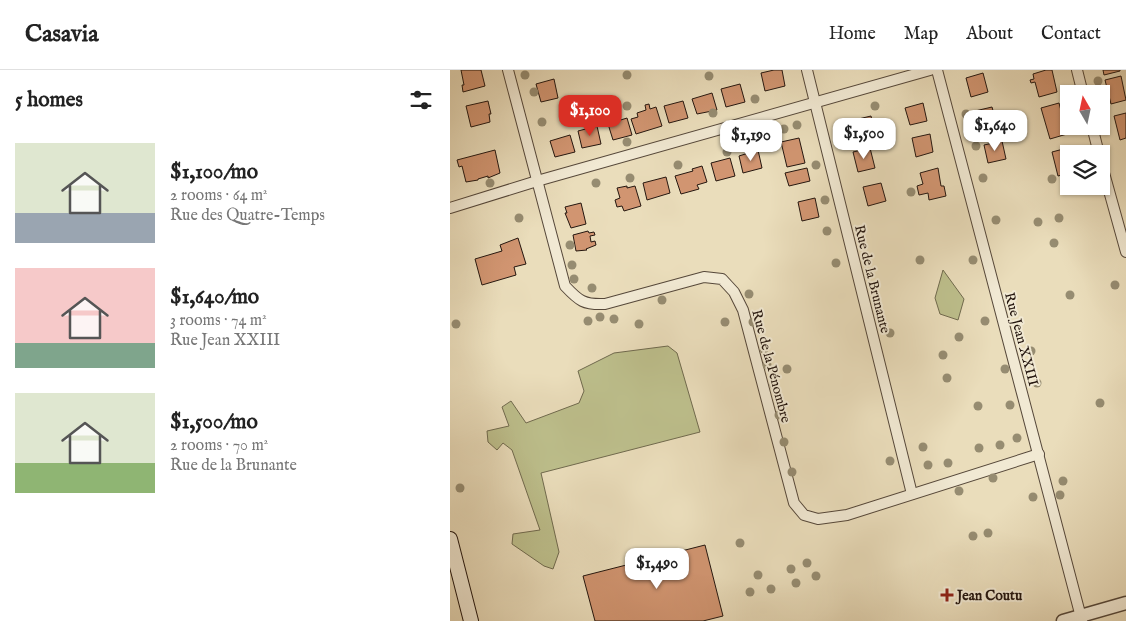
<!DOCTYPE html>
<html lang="en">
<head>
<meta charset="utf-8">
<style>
	body { margin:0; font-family:"IM FELL English",serif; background:#f6f6f6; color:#222; height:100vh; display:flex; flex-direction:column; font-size:19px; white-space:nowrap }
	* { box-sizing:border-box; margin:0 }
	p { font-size:16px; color:#767676 }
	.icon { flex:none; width:28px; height:28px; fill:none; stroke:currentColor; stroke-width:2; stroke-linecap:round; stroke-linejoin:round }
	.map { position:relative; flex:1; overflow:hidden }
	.drawer { display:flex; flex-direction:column; background:#fff; width:450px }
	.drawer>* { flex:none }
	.needle { width:32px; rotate:351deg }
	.fabs { position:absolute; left:610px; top:15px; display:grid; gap:10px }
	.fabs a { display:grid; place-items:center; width:50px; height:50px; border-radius:0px; background:#fff; box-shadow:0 1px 4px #0004; font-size:25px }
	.price { position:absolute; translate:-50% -42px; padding:0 11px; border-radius:10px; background:#fff; color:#222; font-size:16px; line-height:32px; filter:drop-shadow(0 1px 2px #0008) }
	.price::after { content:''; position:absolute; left:50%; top:30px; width:15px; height:11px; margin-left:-8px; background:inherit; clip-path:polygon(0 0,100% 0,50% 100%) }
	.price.current { background:#d93025; color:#fff }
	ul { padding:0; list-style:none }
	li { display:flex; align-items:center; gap:15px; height:125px; padding:0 15px }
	li span { display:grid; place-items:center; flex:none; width:140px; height:100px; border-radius:0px; color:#555 }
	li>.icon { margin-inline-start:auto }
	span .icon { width:60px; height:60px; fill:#fffc; stroke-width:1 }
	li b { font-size:21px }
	h2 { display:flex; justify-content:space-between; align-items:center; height:60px; padding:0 15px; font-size:21px }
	header { display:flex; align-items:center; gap:30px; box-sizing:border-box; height:70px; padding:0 25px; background:#fff; border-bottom:1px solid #e0e0e0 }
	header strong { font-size:24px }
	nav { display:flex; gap:28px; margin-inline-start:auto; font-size:18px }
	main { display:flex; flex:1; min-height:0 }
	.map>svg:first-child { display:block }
	.green { fill:#bdbf8c; stroke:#706a4e }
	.building { fill:#d19571; stroke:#24160f }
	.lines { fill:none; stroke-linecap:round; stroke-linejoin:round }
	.minor-casing { stroke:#56483a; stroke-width:12 }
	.tertiary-casing { stroke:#56483a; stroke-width:15 }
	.secondary-casing { stroke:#24160f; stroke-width:16 }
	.minor { stroke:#f1e9d3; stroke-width:10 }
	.tertiary { stroke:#f1e9d3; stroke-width:12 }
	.secondary { stroke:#f1e9d3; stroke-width:14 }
	.tree { fill:#968c71 }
	.poi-dot { fill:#8f2418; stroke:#f1e9d3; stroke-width:2 }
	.labels { text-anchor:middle; stroke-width:4; stroke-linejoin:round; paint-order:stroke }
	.street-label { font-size:14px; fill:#24160f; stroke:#f1e9d3 }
	.poi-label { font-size:14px; font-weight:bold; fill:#24160f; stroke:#f1e9d3; text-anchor:start }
</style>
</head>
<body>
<header>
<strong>Casavia</strong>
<nav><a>Home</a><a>Map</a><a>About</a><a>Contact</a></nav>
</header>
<main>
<section class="drawer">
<h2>5 homes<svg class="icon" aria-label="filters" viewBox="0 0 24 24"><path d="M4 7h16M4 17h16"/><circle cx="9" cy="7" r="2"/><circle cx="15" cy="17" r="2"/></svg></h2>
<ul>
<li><span style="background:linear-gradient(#dfe7d0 70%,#9aa5b1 0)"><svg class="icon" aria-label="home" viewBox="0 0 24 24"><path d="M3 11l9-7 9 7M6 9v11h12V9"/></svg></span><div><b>$1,100/mo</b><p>2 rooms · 64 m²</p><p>Rue des Quatre-Temps</p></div></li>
<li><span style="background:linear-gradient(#f6c9c9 75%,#7fa58c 0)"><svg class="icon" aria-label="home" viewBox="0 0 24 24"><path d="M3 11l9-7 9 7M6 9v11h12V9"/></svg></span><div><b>$1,640/mo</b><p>3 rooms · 74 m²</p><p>Rue Jean XXIII</p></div></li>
<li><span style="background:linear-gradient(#dfe7d0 70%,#8fb573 0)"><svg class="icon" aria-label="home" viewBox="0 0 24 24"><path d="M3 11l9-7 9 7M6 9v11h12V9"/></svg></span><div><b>$1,500/mo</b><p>2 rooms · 70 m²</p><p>Rue de la Brunante</p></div></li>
</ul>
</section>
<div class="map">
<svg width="676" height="551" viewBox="0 0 676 551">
	<rect width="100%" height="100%" fill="#eaddbb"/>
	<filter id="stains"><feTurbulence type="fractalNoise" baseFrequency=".004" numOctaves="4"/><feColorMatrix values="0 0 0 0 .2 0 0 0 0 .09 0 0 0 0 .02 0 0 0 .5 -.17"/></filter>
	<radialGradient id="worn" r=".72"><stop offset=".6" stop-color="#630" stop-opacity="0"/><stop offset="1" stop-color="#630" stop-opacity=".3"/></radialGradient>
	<g class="green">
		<polygon points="493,200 514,229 508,250 490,244 485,228"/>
		<polygon points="218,276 227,283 250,362 91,403 109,482 103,499 94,496 62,474 63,464 90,460 62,380 53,373 47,380 38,372 37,361 59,356 52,337 61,331 76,353 129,333 134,321 128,301 164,283"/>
	</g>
	<g class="building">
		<polygon points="11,0 31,0 35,16 13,22 12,15 14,15"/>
		<polygon points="324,0 332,0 335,16 315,21 311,3"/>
		<polygon points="596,0 602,0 607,22 589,27 585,12 581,13 580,10 584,9 583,4"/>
		<polygon points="653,0 670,0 670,1 654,5"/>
		<polygon points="533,3 538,22 521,27 516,8"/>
		<polygon points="671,6 676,30 661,34 655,10"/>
		<polygon points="104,9 108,28 91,32 86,14"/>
		<polygon points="290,14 295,32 276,37 271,19"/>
		<polygon points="262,23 267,40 247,44 242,29"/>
		<polygon points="38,31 41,44 39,44 40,52 21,57 16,36"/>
		<polygon points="233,31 238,48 219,53 214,36"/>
		<polygon points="473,33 477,51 460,55 455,38"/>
		<polygon points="609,33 617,64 600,69 591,38"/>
		<polygon points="199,34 200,39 206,37 212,56 186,64 181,49 188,47 187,43 196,40 195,35"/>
		<polygon points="542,37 547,55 529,59 525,41"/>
		<polygon points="676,43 676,68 670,70 664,46"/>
		<polygon points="421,46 425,64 410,68 411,73 404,75 402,70 400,71 399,65 397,66 395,56 397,56 396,52"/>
		<polygon points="177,48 182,65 163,70 158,54"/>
		<polygon points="147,56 151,74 132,78 128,61"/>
		<polygon points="480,64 483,82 466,87 462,68"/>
		<polygon points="120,65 125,82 105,87 100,71"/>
		<polygon points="349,68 355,93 337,97 331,72"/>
		<polygon points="552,71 556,89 538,93 534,75"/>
		<polygon points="621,77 623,84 619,84 619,103 608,106 602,82"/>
		<polygon points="420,78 425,98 408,102 403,82"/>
		<polygon points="45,80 50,103 38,108 38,106 28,109 28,110 16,112 12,96 9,97 7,90"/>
		<polygon points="308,80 312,98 293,103 289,86"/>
		<polygon points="280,88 285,106 266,111 261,93"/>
		<polygon points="252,96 257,112 247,115 249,119 231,124 225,106 243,101 242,99"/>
		<polygon points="357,98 360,111 339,116 335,103"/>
		<polygon points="488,98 491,116 494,116 496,126 479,130 478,123 469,125 467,116 473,114 470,103"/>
		<polygon points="216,107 220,123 197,130 193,113"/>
		<polygon points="431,113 436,131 418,136 413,117"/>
		<polygon points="177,116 177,118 185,116 191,136 174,141 172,136 167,137 165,130 170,128 167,118"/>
		<polygon points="365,128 369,147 352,151 348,132"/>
		<polygon points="131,133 136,154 121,158 115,143 117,143 115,137"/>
		<polygon points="138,161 139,163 144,162 145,165 140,166 141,172 145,171 146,175 136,179 137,180 126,181 123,165"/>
		<polygon points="68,168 76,194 64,197 66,205 32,215 25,189 52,181 50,175"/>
		<polygon points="255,475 273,546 253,551 145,551 133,506"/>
	</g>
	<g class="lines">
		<g class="minor-casing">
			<g id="minor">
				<path d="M58,0l57,216c14,15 19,19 40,18l99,-27 18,2 12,13 9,18 51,193 10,12 14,4 29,-4 192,-61"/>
				<polyline points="357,0 462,424"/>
				<polyline points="487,0 632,551"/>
				<polyline points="627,0 633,24"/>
				<polyline points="642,56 649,84"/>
				<polyline points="651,92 676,182"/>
				<polyline points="0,138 87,111 480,0"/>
			</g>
		</g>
		<g class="tertiary-casing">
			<polyline id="tertiary" points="613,551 676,533"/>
		</g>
		<g class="secondary-casing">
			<polyline id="secondary" points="0,469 21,551"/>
		</g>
		<use href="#minor" class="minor"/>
		<use href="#tertiary" class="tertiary"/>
		<use href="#secondary" class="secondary"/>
	</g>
	<g class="tree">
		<circle cx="75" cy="5" r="4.5"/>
		<circle cx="177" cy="5" r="4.5"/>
		<circle cx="259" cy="6" r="4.5"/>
		<circle cx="648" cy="11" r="4.5"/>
		<circle cx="84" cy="22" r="4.5"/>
		<circle cx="305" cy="29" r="4.5"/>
		<circle cx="177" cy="36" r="4.5"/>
		<circle cx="425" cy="36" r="4.5"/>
		<circle cx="263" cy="43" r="4.5"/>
		<circle cx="516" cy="44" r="4.5"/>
		<circle cx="92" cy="52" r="4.5"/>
		<circle cx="146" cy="53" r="4.5"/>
		<circle cx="347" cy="55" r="4.5"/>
		<circle cx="323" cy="59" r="4.5"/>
		<circle cx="334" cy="59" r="4.5"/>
		<circle cx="297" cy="68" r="4.5"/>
		<circle cx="177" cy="72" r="4.5"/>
		<circle cx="526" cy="76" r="4.5"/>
		<circle cx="277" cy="82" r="4.5"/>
		<circle cx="228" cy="95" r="4.5"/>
		<circle cx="366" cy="95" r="4.5"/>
		<circle cx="180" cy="108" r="4.5"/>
		<circle cx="533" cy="108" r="4.5"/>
		<circle cx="602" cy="109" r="4.5"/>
		<circle cx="40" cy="113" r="4.5"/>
		<circle cx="146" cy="113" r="4.5"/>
		<circle cx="461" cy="122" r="4.5"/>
		<circle cx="375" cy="130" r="4.5"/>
		<circle cx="69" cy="148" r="4.5"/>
		<circle cx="609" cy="148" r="4.5"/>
		<circle cx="546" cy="150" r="4.5"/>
		<circle cx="588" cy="152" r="4.5"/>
		<circle cx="377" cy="161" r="4.5"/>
		<circle cx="604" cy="173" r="4.5"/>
		<circle cx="120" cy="175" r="4.5"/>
		<circle cx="470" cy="190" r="4.5"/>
		<circle cx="523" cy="190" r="4.5"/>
		<circle cx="386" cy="193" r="4.5"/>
		<circle cx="122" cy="195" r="4.5"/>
		<circle cx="124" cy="209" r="4.5"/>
		<circle cx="665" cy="215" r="4.5"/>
		<circle cx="142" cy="218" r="4.5"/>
		<circle cx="299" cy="224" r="4.5"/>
		<circle cx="620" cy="225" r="4.5"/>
		<circle cx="212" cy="230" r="4.5"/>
		<circle cx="150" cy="247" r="4.5"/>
		<circle cx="164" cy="249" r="4.5"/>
		<circle cx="138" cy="251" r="4.5"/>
		<circle cx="535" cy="251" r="4.5"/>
		<circle cx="275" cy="252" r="4.5"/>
		<circle cx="303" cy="252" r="4.5"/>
		<circle cx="6" cy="254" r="4.5"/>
		<circle cx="189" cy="254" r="4.5"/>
		<circle cx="440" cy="263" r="4.5"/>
		<circle cx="509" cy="267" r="4.5"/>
		<circle cx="314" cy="279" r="4.5"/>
		<circle cx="581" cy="281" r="4.5"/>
		<circle cx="493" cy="285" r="4.5"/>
		<circle cx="317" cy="295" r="4.5"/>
		<circle cx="337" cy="299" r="4.5"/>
		<circle cx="555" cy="299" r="4.5"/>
		<circle cx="497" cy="308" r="4.5"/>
		<circle cx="587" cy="313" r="4.5"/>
		<circle cx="324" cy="315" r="4.5"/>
		<circle cx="650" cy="333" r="4.5"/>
		<circle cx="560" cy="335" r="4.5"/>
		<circle cx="528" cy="336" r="4.5"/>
		<circle cx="329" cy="345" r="4.5"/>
		<circle cx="567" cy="368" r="4.5"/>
		<circle cx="334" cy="372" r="4.5"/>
		<circle cx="550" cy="375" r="4.5"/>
		<circle cx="473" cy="377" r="4.5"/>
		<circle cx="529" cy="378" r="4.5"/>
		<circle cx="440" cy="391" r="4.5"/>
		<circle cx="498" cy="393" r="4.5"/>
		<circle cx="478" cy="395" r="4.5"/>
		<circle cx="342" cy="402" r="4.5"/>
		<circle cx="543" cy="408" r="4.5"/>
		<circle cx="613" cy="411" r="4.5"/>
		<circle cx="10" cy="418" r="4.5"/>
		<circle cx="509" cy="421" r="4.5"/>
		<circle cx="610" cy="425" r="4.5"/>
		<circle cx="583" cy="427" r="4.5"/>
		<circle cx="538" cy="463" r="4.5"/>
		<circle cx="523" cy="466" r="4.5"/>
		<circle cx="290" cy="473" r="4.5"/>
		<circle cx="357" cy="493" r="4.5"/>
		<circle cx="341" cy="499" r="4.5"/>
		<circle cx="308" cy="505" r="4.5"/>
		<circle cx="366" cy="506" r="4.5"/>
		<circle cx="346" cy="513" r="4.5"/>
		<circle cx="321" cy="519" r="4.5"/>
		<circle cx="300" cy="522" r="4.5"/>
	</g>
	<path class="poi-dot" d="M494.5 517.5h5v5h5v5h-5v5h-5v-5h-5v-5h5z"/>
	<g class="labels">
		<g class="street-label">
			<text transform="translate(423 209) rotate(76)" y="5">Rue de la Brunante</text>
			<text transform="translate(572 269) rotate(75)" y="5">Rue Jean XXIII</text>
			<text transform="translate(322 296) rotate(75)" y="5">Rue de la Pénombre</text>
		</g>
		<g class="poi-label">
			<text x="507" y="530">Jean Coutu</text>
		</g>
	</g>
	<rect width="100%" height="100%" filter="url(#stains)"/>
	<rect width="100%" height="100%" fill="url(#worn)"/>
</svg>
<div class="fabs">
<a><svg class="needle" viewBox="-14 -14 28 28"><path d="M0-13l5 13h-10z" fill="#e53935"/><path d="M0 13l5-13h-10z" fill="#767676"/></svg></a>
<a><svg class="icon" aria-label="layers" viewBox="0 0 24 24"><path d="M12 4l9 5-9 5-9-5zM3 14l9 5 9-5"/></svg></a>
</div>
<b class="price current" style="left:140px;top:67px">$1,100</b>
<b class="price" style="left:545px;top:82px">$1,640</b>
<b class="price" style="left:414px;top:90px">$1,500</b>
<b class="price" style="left:301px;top:92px">$1,190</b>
<b class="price" style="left:207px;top:520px">$1,490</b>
</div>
</main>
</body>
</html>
